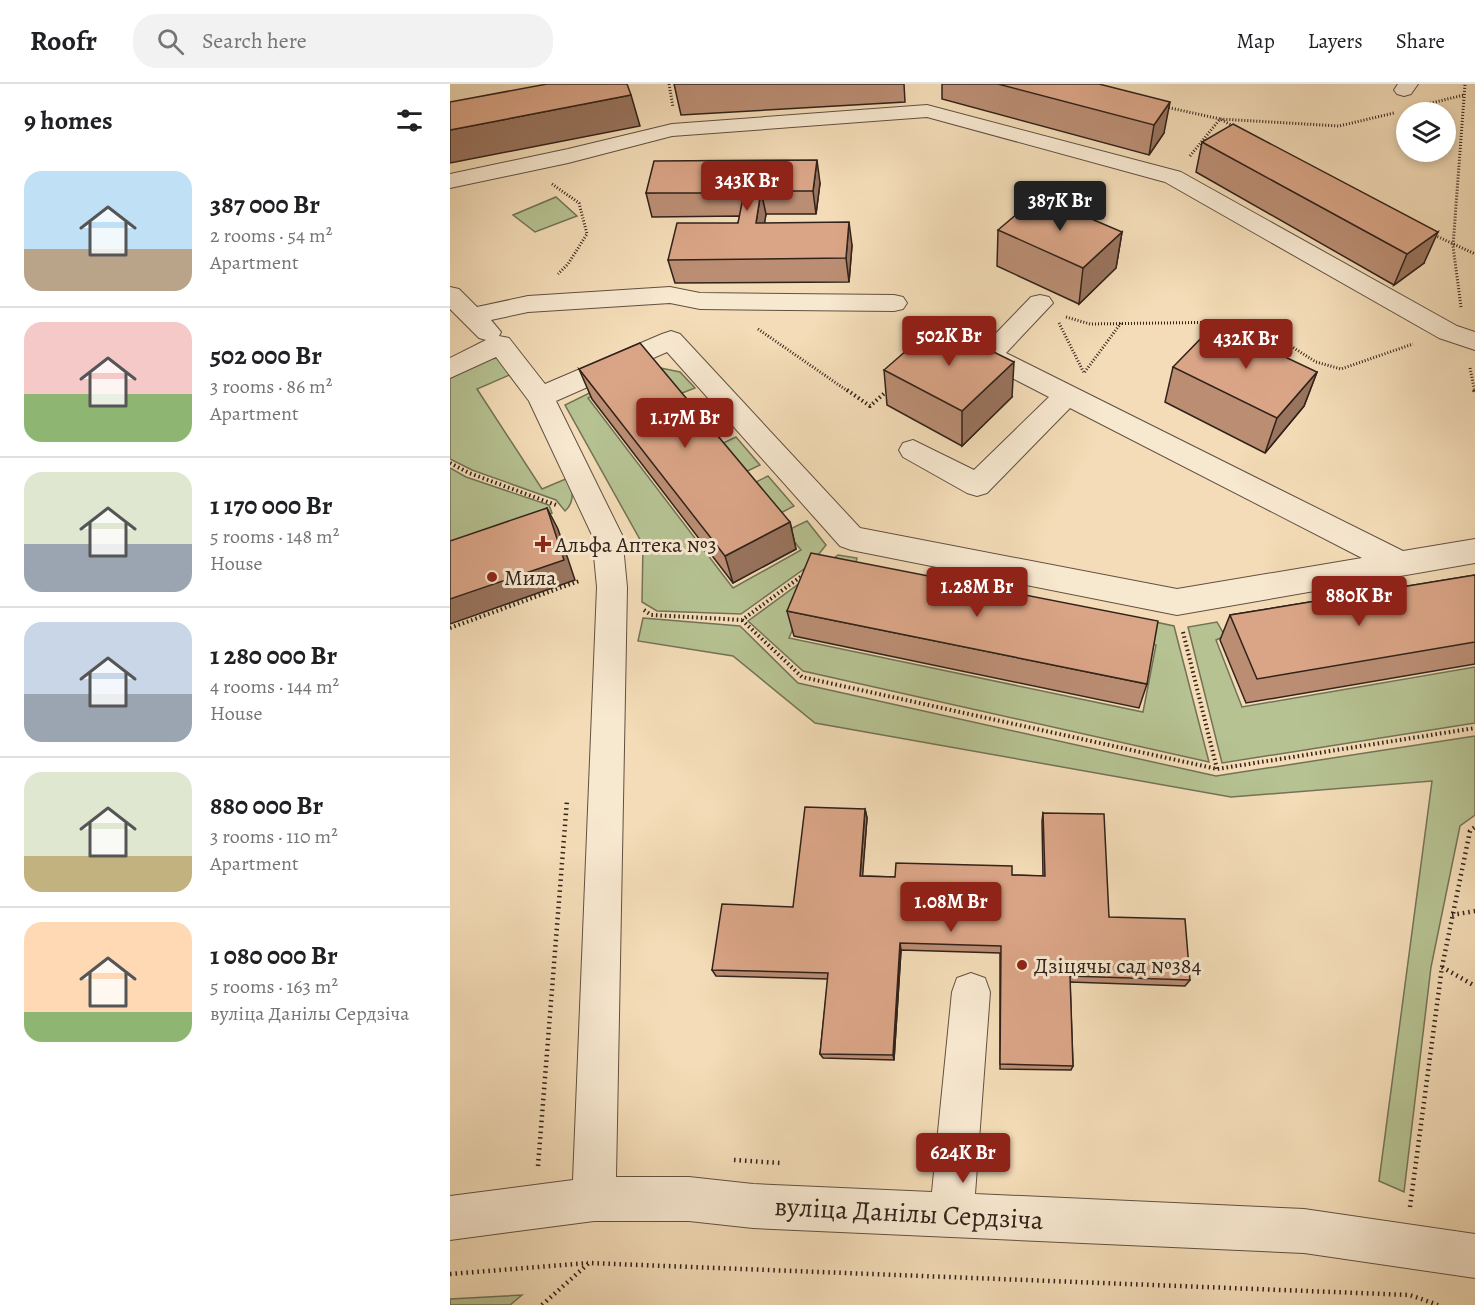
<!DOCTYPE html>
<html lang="en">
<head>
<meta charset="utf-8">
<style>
	body { margin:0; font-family:Alegreya,serif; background:#f2f2f2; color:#202124; height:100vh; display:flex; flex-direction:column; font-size:22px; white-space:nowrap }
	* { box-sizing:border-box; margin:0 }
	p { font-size:20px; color:#757577 }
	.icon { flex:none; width:33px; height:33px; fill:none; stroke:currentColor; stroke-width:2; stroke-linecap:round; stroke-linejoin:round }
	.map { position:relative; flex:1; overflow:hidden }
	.details { display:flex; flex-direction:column; background:#fff; width:450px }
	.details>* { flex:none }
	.tools { position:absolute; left:946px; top:18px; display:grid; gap:12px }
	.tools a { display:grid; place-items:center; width:60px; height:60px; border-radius:50%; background:#fff; box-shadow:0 3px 9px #0003; font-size:30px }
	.price { position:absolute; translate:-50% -51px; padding:0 14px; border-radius:6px; background:#8f2418; color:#fff; font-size:20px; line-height:39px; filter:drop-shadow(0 2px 3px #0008) }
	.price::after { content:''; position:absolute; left:50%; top:36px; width:18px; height:14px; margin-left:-9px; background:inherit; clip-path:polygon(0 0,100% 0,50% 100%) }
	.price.selected { background:#222; color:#fff }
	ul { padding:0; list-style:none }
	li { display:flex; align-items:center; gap:18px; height:150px; padding:0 24px }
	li+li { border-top:2px solid #e0e0e0 }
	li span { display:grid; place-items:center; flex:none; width:168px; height:120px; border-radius:18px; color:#555 }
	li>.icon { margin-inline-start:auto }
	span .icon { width:72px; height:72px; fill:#fffc; stroke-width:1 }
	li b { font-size:26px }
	h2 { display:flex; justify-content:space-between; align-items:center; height:72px; padding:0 24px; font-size:26px }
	header { display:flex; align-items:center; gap:36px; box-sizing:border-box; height:84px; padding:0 30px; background:#fff; border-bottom:2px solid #e0e0e0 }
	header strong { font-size:28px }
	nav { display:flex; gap:33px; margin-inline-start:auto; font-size:21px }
	.search { width:420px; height:54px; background:#f2f2f2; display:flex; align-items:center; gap:15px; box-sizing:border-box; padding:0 21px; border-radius:24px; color:#757577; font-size:22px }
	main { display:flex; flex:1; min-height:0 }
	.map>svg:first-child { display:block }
	.green { fill:#b6c292; stroke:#747256; stroke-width:1.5 }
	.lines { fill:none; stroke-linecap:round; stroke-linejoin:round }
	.minor-casing { stroke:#625041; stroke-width:2 }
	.path-far2 { stroke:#31221a; stroke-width:3; stroke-dasharray:1 2; stroke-linecap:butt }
	.path-far1 { stroke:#31221a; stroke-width:4; stroke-dasharray:1.5 3; stroke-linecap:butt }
	.path { stroke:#31221a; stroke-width:4.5; stroke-dasharray:1.5 4; stroke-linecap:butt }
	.minor { fill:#f7e8d0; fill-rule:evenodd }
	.wall { fill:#bb8e74; stroke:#31221a; stroke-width:1.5 }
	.shaded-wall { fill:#99745e; stroke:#31221a; stroke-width:1.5 }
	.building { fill:#daa587; stroke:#31221a; stroke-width:1.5 }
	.poi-dot { fill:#8f2418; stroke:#f7e8d0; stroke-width:2 }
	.labels { text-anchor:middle; stroke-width:6; stroke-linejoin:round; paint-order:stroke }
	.poi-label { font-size:22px; fill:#31221a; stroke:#f7e8d0; text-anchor:start }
	.near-street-label { font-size:27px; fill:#31221a; stroke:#f7e8d0 }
</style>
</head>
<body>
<header>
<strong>Roofr</strong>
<div class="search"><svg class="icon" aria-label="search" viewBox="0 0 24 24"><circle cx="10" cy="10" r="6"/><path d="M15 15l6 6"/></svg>Search here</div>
<nav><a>Map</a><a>Layers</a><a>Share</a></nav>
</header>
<main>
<section class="details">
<h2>9 homes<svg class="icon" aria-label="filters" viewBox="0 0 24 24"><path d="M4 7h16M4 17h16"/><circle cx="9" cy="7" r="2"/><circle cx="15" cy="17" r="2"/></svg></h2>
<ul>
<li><span style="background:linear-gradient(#bfe0f5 65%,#b9a48a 0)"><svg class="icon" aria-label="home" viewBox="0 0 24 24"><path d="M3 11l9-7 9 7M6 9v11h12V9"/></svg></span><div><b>387 000 Br</b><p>2 rooms · 54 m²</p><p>Apartment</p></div></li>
<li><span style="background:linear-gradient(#f6c9c9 60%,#8fb573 0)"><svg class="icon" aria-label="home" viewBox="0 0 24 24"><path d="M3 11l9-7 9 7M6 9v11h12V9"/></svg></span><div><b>502 000 Br</b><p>3 rooms · 86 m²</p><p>Apartment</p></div></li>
<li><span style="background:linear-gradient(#dfe7d0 60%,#9aa5b1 0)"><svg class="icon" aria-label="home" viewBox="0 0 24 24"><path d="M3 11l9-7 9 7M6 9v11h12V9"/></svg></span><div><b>1 170 000 Br</b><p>5 rooms · 148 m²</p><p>House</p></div></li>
<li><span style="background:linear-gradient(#c9d6e8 60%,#9aa5b1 0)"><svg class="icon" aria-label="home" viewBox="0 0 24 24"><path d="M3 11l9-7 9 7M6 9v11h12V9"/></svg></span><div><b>1 280 000 Br</b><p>4 rooms · 144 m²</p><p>House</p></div></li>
<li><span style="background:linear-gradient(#dfe7d0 70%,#c2b280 0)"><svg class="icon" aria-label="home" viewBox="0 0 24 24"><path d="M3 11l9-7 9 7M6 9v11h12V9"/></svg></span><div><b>880 000 Br</b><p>3 rooms · 110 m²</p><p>Apartment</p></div></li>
<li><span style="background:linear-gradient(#ffd9b3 75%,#8fb573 0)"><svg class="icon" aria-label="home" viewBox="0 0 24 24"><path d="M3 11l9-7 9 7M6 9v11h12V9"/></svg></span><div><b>1 080 000 Br</b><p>5 rooms · 163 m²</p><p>вуліца Данілы Сердзіча</p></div></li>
</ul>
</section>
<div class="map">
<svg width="1025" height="1221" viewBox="0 0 1025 1221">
	<rect width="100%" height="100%" fill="#f3dcb7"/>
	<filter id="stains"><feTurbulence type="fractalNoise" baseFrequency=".00333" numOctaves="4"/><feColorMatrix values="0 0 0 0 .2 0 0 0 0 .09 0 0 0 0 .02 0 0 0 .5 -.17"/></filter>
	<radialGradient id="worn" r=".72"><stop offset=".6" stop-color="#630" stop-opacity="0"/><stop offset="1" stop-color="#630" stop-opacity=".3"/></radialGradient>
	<g class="green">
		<polygon points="106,113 127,132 85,148 63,131"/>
		<path d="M47,274l6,2 11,13 -37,16 65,100 26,-11c5,11 7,24 -3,33l-9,-11 -84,-30 -22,-11v-82l38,-18z"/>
		<polygon points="196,281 230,288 245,304 227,311 202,285 138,314 283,504 351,466 336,447 357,437 376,461 361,480 291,530 207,527 192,518 193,461 115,321"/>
		<polygon points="256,317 278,342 260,351 239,325"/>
		<polygon points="286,353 310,381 291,390 267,362"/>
		<polygon points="0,384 16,393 99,421 102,429 69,440 0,475"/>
		<polygon points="318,392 344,422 325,432 300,401"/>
		<polygon points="388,471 407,474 401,497 366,492 339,554 693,628 706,561 666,551 672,531 724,542 759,678 353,587 298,537"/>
		<polygon points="193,534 290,542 348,599 766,692 1025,652 1025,731 1010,742 981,883 954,1108 929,1097 982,697 781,713 365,639 283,572 188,557"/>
		<polygon points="767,538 775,552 766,556 792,623 1025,583 1025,639 772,679 738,543"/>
		<polygon points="72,1211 60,1221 0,1221 0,1215"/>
	</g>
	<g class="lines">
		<g class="minor-casing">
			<g id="minor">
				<polygon points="948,0 968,0 961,10 954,12 947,10 944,6"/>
				<polygon points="477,21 731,88 1007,242 1025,248 1025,266 989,254 715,98 477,33 222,52 118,79 0,104 0,90 118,65 222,40"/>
				<polygon points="0,203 9,205 27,223 78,212 220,203 250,209 444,211 453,213 457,219 453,225 444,227 250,225 220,219 78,228 41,236 51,248 49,252 59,254 95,300 212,250 221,247 230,250 410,444 727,505 912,474 620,324 537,409 527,412 517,409 453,373 449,366 453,359 463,356 524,386 599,313 529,277 525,271 581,213 590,211 599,213 603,219 556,269 953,467 1025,455 1025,479 727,531 401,466 390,462 217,268 106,317 172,451 177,503 166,1093 239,1093 303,1100 482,1108 502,908 507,894 521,889 535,894 540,908 525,1110 854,1125 1025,1150 1025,1194 854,1169 303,1144 239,1137 144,1137 0,1156 0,1112 123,1096 147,503 142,451 79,317 46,273 0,294 0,274 36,256 29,254 0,225"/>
			</g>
		</g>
		<g class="path-far2">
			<polyline points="219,0 223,23"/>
			<polyline points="977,20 1014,11"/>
			<polyline points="716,23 770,35 783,42"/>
			<polyline points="740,72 770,35 889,42 944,29"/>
			<polyline points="102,100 129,119 137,150 118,180 108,190"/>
			<polyline points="982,150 1025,170"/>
			<polyline points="1011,223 1003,162 1015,0"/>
			<polyline points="616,233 640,240 783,238 820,249 866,278 891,285 963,260"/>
			<polyline points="467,236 481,236 487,246"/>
			<polyline points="609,239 634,289 671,239"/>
			<polyline points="308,245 399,308"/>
			<polyline points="1020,284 1025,308"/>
			<polyline points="436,308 440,304"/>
		</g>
		<g class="path-far1">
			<polyline points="397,306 420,322 438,306"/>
			<polyline points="1024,306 1025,310"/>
			<polyline points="0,379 19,389 106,421"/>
			<polyline points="194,526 201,531 292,536 353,491"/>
			<polyline points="292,536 352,593 767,685 1025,644"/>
			<polyline points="0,544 129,497"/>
			<polyline points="733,548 767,685"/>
		</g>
		<g class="path">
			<polyline points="1002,831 1025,827"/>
			<polyline points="992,883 1025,902"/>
			<polyline points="284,1076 330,1079"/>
			<polyline points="88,1082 117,716"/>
			<polyline points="960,1123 992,883 1020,747 1025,743"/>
			<polyline points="0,1190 138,1179"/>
			<polyline points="92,1221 139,1179 960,1211 988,1221"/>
		</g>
		<use href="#minor" class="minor"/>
	</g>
	<g class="wall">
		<polygon points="224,0 454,0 455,18 231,31"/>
		<polygon points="492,0 649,0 714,49 699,71 492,15"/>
		<polygon points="752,58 974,179 944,201 746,88"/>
		<polygon points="370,99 366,130 316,130 314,139 402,161 399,198 225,199 218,176 288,139 290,132 202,133 196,109"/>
		<polygon points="548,146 672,148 666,184 629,220 547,182"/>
		<polygon points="723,283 867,288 854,322 815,369 715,318"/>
		<polygon points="129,285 340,438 346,465 283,499 142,315"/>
		<polygon points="434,286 562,313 512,362 437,321"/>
		<polygon points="1025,491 1025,580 796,619 770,556 780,531"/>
		<polygon points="337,527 697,600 689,624 344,552"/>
		<polygon points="415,725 417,734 412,792 445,793 562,791 593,792 592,737 593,729 659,833 740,896 735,902 620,898 623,982 621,986 550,985 550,869 451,866 444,976 373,974 370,970 378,895 266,892 262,886 343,823"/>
	</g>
	<g class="shaded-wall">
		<polygon points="181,11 190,42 0,79 0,46"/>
		<polygon points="720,18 714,49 699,71 704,41"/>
		<polygon points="367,76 370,99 366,130 363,107"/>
		<polygon points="311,107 316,130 311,162 306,139"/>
		<polygon points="399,138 402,161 399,198 396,174"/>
		<polygon points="672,148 666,184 629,220 633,184"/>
		<polygon points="988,148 974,179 944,201 957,170"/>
		<polygon points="564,278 562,313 512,362 512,327"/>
		<polygon points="867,288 854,322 815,369 827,334"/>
		<polygon points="97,424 108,445 125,496 0,540 0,515"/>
		<polygon points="340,438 346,465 283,499 275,472"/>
		<polygon points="415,725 417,734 412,800 410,792"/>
		<polygon points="450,859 451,866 444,976 443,971"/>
	</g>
	<g class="building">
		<polygon points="97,0 177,0 181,11 0,46 0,18"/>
		<polygon points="548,0 649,0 720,18 704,41"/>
		<polygon points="783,40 988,148 957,170 752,58"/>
		<polygon points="367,76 363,107 311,107 306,139 399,138 396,174 218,176 227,139 288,139 294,109 196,109 204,77"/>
		<polygon points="588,112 672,148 633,184 548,146"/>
		<polygon points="487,240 564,278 512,327 434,286"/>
		<polygon points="765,240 867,288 827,334 723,283"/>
		<polygon points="190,259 340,438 275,472 129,285"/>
		<polygon points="97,424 114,476 0,515 0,457"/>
		<polygon points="361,469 708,537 697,600 337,527"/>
		<polygon points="1025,491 1025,558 807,595 780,531"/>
		<polygon points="355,723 415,725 410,792 445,793 446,779 562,782 562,791 595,792 593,729 654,730 659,833 735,835 740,896 620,892 623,982 550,980 551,862 450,859 443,971 370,970 378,889 262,886 272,820 343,823"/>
	</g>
	<g class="poi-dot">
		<path d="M90 451h6v6h6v6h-6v6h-6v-6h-6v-6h6z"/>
		<circle cx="42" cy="493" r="6"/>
		<circle cx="572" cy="881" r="6"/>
	</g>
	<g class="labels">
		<g class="poi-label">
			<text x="105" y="468">Альфа Аптека №3</text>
			<text x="54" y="501">Мила</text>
			<text x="584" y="889">Дзіцячы сад №384</text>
		</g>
		<g class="near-street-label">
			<text transform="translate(459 1129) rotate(3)" y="9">вуліца Данілы Сердзіча</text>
		</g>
	</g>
	<rect width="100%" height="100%" filter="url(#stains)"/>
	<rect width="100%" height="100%" fill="url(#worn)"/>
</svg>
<div class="tools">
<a><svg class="icon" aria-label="layers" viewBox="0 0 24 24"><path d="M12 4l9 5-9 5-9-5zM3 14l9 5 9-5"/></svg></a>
</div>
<b class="price" style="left:297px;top:128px">343K Br</b>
<b class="price selected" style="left:610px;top:148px">387K Br</b>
<b class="price" style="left:499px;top:283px">502K Br</b>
<b class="price" style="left:796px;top:286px">432K Br</b>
<b class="price" style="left:235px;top:365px">1.17M Br</b>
<b class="price" style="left:527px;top:534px">1.28M Br</b>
<b class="price" style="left:909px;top:543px">880K Br</b>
<b class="price" style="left:501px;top:849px">1.08M Br</b>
<b class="price" style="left:513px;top:1100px">624K Br</b>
</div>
</main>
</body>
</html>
